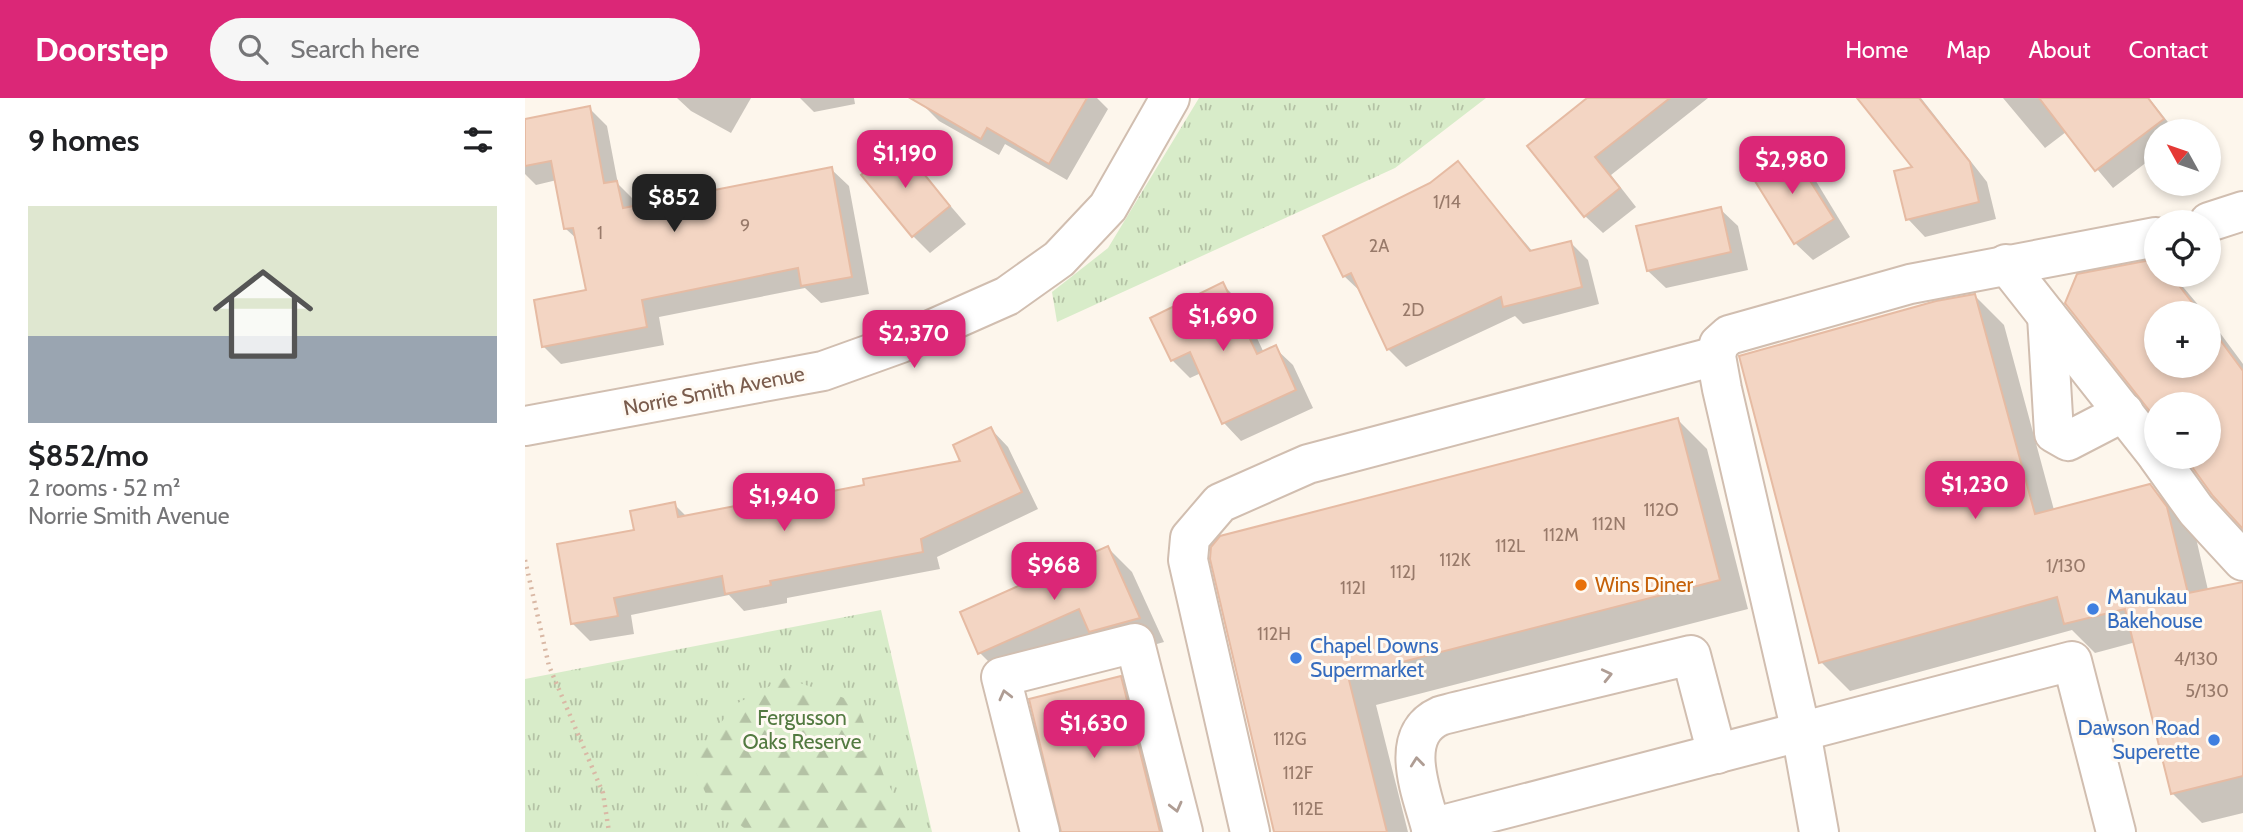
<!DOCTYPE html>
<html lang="en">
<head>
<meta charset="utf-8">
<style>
	body { margin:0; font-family:Cabin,sans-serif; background:#f6f6f6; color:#202124; height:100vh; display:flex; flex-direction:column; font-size:26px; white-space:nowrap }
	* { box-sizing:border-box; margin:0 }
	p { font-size:23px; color:#757577 }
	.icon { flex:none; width:38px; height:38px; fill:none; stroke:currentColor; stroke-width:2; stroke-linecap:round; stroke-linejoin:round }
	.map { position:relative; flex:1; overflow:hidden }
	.drawer { display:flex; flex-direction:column; background:#fff; width:525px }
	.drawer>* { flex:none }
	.needle { width:46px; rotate:310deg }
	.controls { position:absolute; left:1619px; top:21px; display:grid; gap:14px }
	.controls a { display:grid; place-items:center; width:77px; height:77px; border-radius:50%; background:#fff; box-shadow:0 4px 10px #0003; font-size:35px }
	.price { position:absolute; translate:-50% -60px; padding:0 16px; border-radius:14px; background:#db2777; color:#fff; font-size:23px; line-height:46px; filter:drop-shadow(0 2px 4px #0008) }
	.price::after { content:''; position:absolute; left:50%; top:42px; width:21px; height:16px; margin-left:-10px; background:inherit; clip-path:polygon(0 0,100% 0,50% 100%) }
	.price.active { background:#222; color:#fff }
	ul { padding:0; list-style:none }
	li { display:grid; align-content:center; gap:14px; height:371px; padding:0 28px }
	li span { display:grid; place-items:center; height:217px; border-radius:0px; color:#555 }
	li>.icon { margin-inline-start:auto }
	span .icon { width:126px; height:126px; fill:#fffc; stroke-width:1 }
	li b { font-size:30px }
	h2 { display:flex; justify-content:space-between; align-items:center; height:84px; padding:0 28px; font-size:30px }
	header { display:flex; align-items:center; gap:42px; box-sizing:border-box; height:98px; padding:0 35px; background:#db2777; color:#fff }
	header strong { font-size:33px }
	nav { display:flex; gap:38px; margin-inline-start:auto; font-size:24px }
	.search { width:490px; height:63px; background:#f6f6f6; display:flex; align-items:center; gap:18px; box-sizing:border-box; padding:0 24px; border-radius:38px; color:#757577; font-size:26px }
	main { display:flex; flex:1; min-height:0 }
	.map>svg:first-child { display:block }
	.grass { fill:url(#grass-tufts) }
	.forest { fill:url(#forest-firs) }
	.shadow { fill:#0003 }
	.building { fill:#f3d5c3; stroke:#e6bba3; stroke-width:2 }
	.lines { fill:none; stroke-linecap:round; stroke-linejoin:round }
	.minor-casing { stroke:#d1beb0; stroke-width:42 }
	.path { stroke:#d9b8a5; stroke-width:4.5; stroke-dasharray:2 5; stroke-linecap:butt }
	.minor { stroke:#fff; stroke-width:38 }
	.oneway { stroke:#af9d94 }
	.food-dot { fill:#e8710a; stroke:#fffaf3; stroke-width:2.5 }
	.shop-dot { fill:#3f7fe0; stroke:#fffaf3; stroke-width:2.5 }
	.labels { text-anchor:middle; stroke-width:6; stroke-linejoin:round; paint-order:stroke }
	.number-label { font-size:18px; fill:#987a6a }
	.street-label { font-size:21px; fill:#7a5c4d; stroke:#fffaf3 }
	.food-label { font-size:21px; fill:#c56008; stroke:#fffaf3; text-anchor:start }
	.shop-label { font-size:21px; fill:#366cbe; stroke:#fffaf3; text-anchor:start }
	.park-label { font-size:21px; fill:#537a41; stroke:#fffaf3 }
</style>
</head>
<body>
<header>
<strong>Doorstep</strong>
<div class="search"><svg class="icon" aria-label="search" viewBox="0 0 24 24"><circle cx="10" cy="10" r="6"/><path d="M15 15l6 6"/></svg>Search here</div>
<nav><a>Home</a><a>Map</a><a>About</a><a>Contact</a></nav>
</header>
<main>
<section class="drawer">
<h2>9 homes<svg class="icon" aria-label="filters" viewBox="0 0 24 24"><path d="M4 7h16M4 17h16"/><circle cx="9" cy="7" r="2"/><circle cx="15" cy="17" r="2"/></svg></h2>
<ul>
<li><span style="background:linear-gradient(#dfe7d0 60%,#9aa5b1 0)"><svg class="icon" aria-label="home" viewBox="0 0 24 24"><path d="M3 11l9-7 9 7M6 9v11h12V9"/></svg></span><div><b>$852/mo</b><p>2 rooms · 52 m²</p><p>Norrie Smith Avenue</p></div></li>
</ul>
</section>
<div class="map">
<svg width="1718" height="734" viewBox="0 0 1718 734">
	<defs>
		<pattern id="grass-tufts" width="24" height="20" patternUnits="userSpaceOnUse" patternTransform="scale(1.75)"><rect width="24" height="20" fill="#d8ecc9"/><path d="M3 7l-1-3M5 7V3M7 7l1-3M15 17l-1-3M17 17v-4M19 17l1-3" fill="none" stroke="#b4c2a5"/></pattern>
		<pattern id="forest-firs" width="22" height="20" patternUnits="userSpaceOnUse" patternTransform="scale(1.75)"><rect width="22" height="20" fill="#d8ecc9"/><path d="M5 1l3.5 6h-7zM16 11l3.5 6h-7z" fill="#b4c2a5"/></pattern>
	</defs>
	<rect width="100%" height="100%" fill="#fdf6ec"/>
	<g class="grass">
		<polygon points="674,0 961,0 870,70 532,224 527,194 583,150"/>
		<polygon points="356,512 407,734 0,734 0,581"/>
	</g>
	<polygon class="forest" points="260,580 331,604 359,678 383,723 384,734 224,734 184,702 165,663 211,606"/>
	<g class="shadow">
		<polygon points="152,0 226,0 206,35 166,13"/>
		<polygon points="275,0 329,0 330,6 289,14"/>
		<polygon points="399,0 572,0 583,11 542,82 480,46 474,57 414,23 396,5"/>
		<polygon points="1063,0 1183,0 1086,77 1111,109 1078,135 1060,118"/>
		<polygon points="1342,0 1396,0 1462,84 1471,121 1400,139 1383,121 1390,70"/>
		<polygon points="1478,0 1624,0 1650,33 1631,33 1631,57 1588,90 1541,34 1520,50"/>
		<polygon points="64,10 82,28 93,86 109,102 111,109 306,71 324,88 344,196 296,205 280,190 134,219 139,247 36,266 18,248 63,193 53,142 41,131 32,82 11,87 0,76 0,23"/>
		<polygon points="374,48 441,126 405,155 388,138"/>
		<polygon points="1265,53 1283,70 1325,139 1288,162 1270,145"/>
		<polygon points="933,65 1008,154 1046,145 1063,162 1074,206 998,226 990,218 881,269 863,251 838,196 819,178 906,87"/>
		<polygon points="1195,111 1213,128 1223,172 1141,190 1123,173"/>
		<polygon points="1631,163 1631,177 1648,177 1680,215 1631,215 1631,268 1684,268 1684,220 1718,266 1718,428 1660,359 1684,359 1684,306 1631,306 1631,321 1542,204 1553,178"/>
		<polygon points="698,187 715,204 739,255 750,250 768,267 788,310 716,343 699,325 676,275 665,280 647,262"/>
		<polygon points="1450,198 1479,227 1529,412 1625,388 1654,417 1671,440 1683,492 1718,485 1718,715 1677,725 1648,696 1611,544 1570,555 1547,532 1325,593 1296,564"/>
		<polygon points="1153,322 1182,351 1223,511 851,607 883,734 751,734 687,460"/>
		<polygon points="466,331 483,349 513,411 412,459 415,471 262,500 262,505 219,513 204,497 106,517 109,536 65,543 48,526 111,434 149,406 162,419 230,406 233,410 341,388 438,364"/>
		<polygon points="583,450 607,474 639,544 590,558 479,579 455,555"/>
		<polygon points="595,580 625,609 656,734 537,734"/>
	</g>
	<g class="building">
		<polygon points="385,0 562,0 524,66 462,30 456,41"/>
		<polygon points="1062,0 1145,0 1070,59 1095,90 1059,119 1002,48"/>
		<polygon points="1332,0 1394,0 1445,64 1454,104 1381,122 1369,73 1387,69"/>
		<polygon points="1514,0 1623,0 1639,21 1570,73"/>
		<polygon points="65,8 79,85 92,83 98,110 307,69 327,179 276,188 273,170 117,202 122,229 17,249 9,202 61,192 48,130 39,131 26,63 0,68 0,21"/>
		<polygon points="374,45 425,108 387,139 336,77"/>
		<polygon points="1265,51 1309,121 1269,146 1225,75"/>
		<polygon points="933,63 1005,153 1046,143 1057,189 978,209 976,199 862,252 826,175 818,179 798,138 905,85"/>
		<polygon points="1196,109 1206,154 1122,173 1111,128"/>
		<polygon points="1631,161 1631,177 1646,177 1675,215 1631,215 1631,268 1684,268 1684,227 1718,273 1718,431 1688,398 1660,359 1684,359 1684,306 1631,306 1631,321 1540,205 1552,176"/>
		<polygon points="698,184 732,256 751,247 771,292 697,326 665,254 646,263 625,220"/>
		<polygon points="1450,196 1510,416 1625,386 1642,409 1663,495 1718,484 1718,678 1646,696 1600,511 1539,526 1532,499 1294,565 1214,258 1411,203"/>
		<polygon points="1153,320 1195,482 823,578 862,734 749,734 685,461 686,449 695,438"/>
		<polygon points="466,329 497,394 396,441 398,454 245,483 246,487 200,496 197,478 89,500 93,518 46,526 32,446 109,432 105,413 150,404 153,419 231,404 231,408 339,387 338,381 435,363 428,347"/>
		<polygon points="583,448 615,520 564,534 554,511 453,556 435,514"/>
		<polygon points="596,578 635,734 536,734 504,601"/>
	</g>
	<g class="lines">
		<g class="minor-casing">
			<g id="minor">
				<polyline points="1684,124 1718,113"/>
				<polyline points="1481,166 1631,356"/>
				<polyline points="1522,218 1529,335 1543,343 1599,314"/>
				<polyline points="0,328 298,273 376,245 482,198 534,161 583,109 645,0"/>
				<polyline points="1633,359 1671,412 1718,463"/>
				<polyline points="906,730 1547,563 1591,734"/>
				<polyline points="515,734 476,579 610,545 658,734"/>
				<polyline points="725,734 663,462 665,440 695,405 783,366 1191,258"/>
				<path d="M907,734c-8,-34 -37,-96 8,-116 9,-3 19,-5 27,-7l224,-54 26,99"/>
				<polyline points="1294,734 1276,634 1197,291 1191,258 1194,246 1204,237 1385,186 1631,139"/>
			</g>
		</g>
		<polyline class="path" points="0,462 24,568 78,695 84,734"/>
		<use href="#minor" class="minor"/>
	</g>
	<defs><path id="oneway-chevron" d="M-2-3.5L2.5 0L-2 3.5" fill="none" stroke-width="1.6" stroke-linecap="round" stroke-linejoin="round" transform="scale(1.75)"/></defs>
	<g class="oneway">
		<use href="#oneway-chevron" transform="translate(1082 577) rotate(-13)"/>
		<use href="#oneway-chevron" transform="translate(480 597) rotate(-104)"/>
		<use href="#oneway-chevron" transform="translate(892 664) rotate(-96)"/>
		<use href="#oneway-chevron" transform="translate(651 709) rotate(76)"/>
	</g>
	<circle class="food-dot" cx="1056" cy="487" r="7"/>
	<g class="shop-dot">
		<circle cx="1568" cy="511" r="7"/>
		<circle cx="771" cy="560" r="7"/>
		<circle cx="1689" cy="642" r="7"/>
	</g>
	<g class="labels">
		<g class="number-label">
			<text x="922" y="110">1/14</text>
			<text x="220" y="134">9</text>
			<text x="75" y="141">1</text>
			<text x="854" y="154">2A</text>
			<text x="888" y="218">2D</text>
			<text x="1136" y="418">112O</text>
			<text x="1084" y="432">112N</text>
			<text x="1036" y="443">112M</text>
			<text x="985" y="454">112L</text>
			<text x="930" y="468">112K</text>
			<text x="1541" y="474">1/130</text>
			<text x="878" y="480">112J</text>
			<text x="828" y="496">112I</text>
			<text x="749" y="542">112H</text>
			<text x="1671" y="567">4/130</text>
			<text x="1682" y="599">5/130</text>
			<text x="765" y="647">112G</text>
			<text x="773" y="681">112F</text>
			<text x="783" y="717">112E</text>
		</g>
		<g class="street-label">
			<text transform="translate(189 293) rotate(-11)" y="7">Norrie Smith Avenue</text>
		</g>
		<g class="food-label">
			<text x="1070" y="494">Wins Diner</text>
		</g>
		<g class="shop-label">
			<text x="1582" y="506">Manukau<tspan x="1582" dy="24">Bakehouse</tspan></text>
			<text x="785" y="555">Chapel Downs<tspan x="785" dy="24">Supermarket</tspan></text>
			<text x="1675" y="637" text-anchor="end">Dawson Road<tspan x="1675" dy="24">Superette</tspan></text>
		</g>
		<g class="park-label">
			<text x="277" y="627">Fergusson<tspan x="277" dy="24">Oaks Reserve</tspan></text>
		</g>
	</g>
</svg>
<div class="controls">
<a><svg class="needle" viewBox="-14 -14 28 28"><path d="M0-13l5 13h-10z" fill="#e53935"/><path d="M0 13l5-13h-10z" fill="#757577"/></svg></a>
<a><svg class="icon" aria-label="locate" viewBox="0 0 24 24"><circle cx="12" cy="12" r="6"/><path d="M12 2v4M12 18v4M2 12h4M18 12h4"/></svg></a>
<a>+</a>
<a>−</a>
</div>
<b class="price" style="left:380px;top:92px">$1,190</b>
<b class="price" style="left:1267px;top:98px">$2,980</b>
<b class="price active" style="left:149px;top:136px">$852</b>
<b class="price" style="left:698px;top:255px">$1,690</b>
<b class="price" style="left:389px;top:272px">$2,370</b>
<b class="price" style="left:1450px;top:423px">$1,230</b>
<b class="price" style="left:259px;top:435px">$1,940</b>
<b class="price" style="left:529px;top:504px">$968</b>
<b class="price" style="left:569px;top:662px">$1,630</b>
</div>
</main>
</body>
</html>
